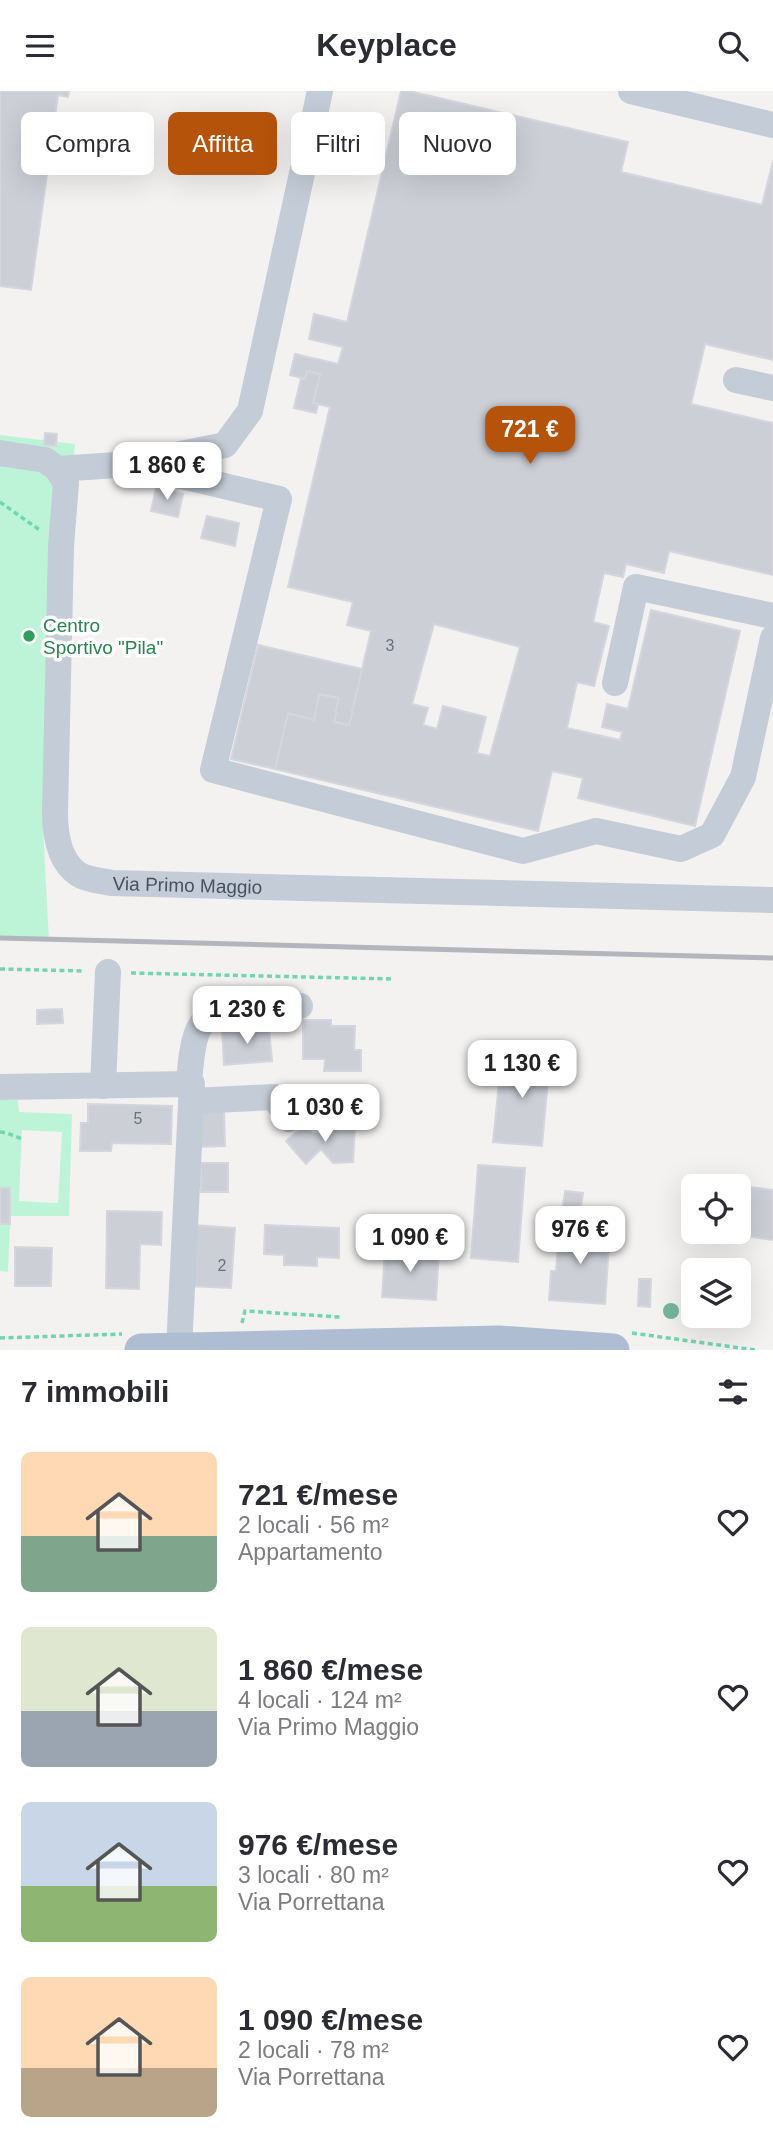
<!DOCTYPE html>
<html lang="it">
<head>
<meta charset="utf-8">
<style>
	body { margin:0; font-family:Helvetica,sans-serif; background:#f2f2f3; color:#2b2b33; height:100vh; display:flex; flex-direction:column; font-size:26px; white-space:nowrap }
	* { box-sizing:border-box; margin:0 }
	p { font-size:23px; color:#7c7c81 }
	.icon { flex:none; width:38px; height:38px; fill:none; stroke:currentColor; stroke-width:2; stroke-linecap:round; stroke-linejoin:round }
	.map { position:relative; height:1259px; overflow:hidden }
	.sheet { display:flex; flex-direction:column; background:#fff; flex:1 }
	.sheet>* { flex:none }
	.banner { position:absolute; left:21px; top:21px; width:732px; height:63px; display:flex; gap:14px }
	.buttons { position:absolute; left:681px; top:1083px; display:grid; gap:14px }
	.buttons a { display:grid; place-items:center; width:70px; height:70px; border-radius:10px; background:#fff; box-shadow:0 7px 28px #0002; font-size:35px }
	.price { position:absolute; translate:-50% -60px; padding:0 16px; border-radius:14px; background:#fff; color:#222; font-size:23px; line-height:46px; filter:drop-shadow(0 2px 4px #0008) }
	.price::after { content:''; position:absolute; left:50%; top:42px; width:21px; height:16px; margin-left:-10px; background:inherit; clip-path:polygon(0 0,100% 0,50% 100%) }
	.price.on { background:#b45309; color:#fff }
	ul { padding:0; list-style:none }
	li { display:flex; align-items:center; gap:21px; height:175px; padding:0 21px }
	li span { display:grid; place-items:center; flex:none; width:196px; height:140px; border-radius:10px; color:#555 }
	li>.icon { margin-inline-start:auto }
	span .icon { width:84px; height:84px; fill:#fffc; stroke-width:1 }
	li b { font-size:30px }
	h2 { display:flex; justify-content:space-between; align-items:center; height:84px; padding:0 21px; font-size:30px }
	.pill { padding:0 24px; border-radius:10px; background:#fff; box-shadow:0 7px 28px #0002; font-size:24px; line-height:63px }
	.pill.on { background:#b45309; color:#fff }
	header { display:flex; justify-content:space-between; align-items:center; height:91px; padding:0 21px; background:#fff; font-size:32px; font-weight:700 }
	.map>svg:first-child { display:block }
	.green { fill:#bdf4d8; fill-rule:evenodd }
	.building { fill:#cdcfd7; stroke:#d5d6dd; stroke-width:2; fill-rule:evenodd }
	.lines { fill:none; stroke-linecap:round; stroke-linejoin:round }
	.path { stroke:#71d6af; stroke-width:3.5; stroke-dasharray:5 3.5; stroke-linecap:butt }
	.minor { stroke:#c4ccd7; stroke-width:26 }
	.major { stroke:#afbdd2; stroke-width:33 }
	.rail { stroke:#b3b5bc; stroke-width:5 }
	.tree { fill:#76b69c }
	.leisure-dot { fill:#2e9e5b; stroke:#fff; stroke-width:2.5 }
	.labels { text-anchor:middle; stroke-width:7; stroke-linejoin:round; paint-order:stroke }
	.number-label { font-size:16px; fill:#68717e }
	.leisure-label { font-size:19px; fill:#27864d; stroke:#fff; text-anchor:start }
	.street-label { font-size:19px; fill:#475261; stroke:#fff }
</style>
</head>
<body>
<header><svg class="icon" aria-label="menu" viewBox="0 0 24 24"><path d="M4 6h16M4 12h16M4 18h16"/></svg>Keyplace<svg class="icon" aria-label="search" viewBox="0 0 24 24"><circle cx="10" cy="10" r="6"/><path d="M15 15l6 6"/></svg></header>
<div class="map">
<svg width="773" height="1259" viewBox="0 0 773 1259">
	<rect width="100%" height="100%" fill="#f4f1f1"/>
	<g class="green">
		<polygon points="0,344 75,353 43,736 49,850 0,848"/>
		<path d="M0,1009h18l1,12 53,2 -3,102h-59l-10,-28zM22,1039l40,2 -4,71 -39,-2z"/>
		<polygon points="0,1133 10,1133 8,1181 0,1180"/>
	</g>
	<g class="building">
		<polygon points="0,0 69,0 68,6 58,4 31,199 0,195"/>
		<path d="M401,0h8l219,51 -7,30 141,33 11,-44v199l-68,-16 -14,60 82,19v152l-104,-24 -5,22 -38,-9 -3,13 -19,-4 -11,49 16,4 -15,60 -17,-4 -10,46 53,12 2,-8 -20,-5 5,-23 21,5 23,-99 89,21 -45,195 -117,-28 5,-20 -31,-7 -14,60 -263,-62 13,-56 26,7 5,-26 20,4 -5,24 15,3 22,-94 -24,-6 6,-23 -65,-15 42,-180 -17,-4 7,-29 -13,-3 -2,8 -15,-4 5,-21 43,10 5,-17 -34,-8 5,-25 33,8zM434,533l86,23 -30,109 -13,-3 9,-36 -43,-11 -6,23 -14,-4 5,-17 -16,-4z"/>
		<polygon points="307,280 320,283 313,312 318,313 316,322 294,317 301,287 305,288"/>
		<polygon points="45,342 57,343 56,355 44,354"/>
		<polygon points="156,397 183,403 178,426 151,420"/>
		<polygon points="207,425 239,432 235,455 201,447"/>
		<polygon points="258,554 362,578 349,634 334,631 339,607 319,603 314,629 288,622 275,678 231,668"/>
		<polygon points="62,918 63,932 37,933 37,919"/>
		<polygon points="303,929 331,929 331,935 355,935 354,959 361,959 361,980 324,980 325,968 303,968"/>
		<polygon points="269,937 272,970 224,974 222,940"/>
		<polygon points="502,962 550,966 542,1055 493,1051"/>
		<polygon points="88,1013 172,1015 171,1053 112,1052 111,1060 80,1060 81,1032 88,1032"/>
		<polygon points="224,1020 225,1055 194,1056 193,1021"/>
		<polygon points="304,1034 313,1042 328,1043 336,1034 355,1035 353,1071 333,1072 321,1058 306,1073 286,1050"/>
		<rect x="201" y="1072" width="27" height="29"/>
		<polygon points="478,1074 525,1077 518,1171 471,1167"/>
		<polygon points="722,1092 773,1099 773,1149 716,1141 738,1141 738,1096 722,1096"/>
		<rect x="0" y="1097" width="10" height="36"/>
		<polygon points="565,1100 583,1102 580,1124 562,1122"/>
		<polygon points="107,1120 162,1121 161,1154 140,1153 139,1198 106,1197"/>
		<polygon points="193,1134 235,1137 231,1197 188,1195"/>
		<polygon points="265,1134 339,1137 339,1167 317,1166 317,1175 284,1174 284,1164 264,1163"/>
		<polygon points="552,1136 610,1140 605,1213 549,1209 551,1180 556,1180 558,1153 551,1153"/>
		<polygon points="15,1156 52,1157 51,1195 15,1195"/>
		<polygon points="385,1157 439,1160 436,1209 382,1206"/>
		<polygon points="639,1188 651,1188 650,1216 638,1215"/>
	</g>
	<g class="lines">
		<g class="path">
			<polyline points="0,411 41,440"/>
			<polyline points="0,878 84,880"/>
			<polyline points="131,882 394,888"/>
			<polyline points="0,1041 7,1042 22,1048"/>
			<polyline points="242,1232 245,1220 340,1226"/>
			<polyline points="632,1242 755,1259"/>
			<polyline points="0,1247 122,1243"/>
		</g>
		<g class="minor">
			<polyline points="631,0 773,34"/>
			<polyline points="736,289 773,297"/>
			<path id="s1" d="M0,362l45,7 12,9 9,14 -5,63 -6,266c0,21 4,49 23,62 9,6 24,7 34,9l661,17"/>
			<polyline points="141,371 225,354 250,320 320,0"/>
			<polyline points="57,378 132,373 279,408 213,679 523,760 596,740 681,758 712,744 743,686 773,547"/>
			<polyline points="615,592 636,496 773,525"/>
			<path d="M189,994c1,-16 3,-48 12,-60 20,-31 68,-22 99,-19"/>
			<polyline points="103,995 108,881"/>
			<polyline points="0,996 192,993 179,1258"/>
			<polyline points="192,1010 274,1006 289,1028"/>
		</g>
		<polyline class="major" points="141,1259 499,1251 613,1259"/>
		<polyline class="rail" points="0,847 773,867"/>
	</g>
	<circle class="tree" cx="671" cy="1220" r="8"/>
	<circle class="leisure-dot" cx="29" cy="545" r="7"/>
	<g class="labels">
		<g class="number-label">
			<text x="390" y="560">3</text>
			<text x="138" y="1033">5</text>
			<text x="222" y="1180">2</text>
		</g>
		<g class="leisure-label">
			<text x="43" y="541">Centro<tspan x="43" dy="22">Sportivo "Pila"</tspan></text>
		</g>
		<g class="street-label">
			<text dy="7" stroke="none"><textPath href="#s1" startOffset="586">Via Primo Maggio</textPath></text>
		</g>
	</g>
</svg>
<div class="buttons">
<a><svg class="icon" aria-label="locate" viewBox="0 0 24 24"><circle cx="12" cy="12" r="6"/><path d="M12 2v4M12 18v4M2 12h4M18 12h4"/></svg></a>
<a><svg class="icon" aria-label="layers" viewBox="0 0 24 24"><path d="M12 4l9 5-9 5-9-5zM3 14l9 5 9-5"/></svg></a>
</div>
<b class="price on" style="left:530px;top:375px">721 €</b>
<b class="price" style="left:167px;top:411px">1 860 €</b>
<b class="price" style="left:247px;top:955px">1 230 €</b>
<b class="price" style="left:522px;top:1009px">1 130 €</b>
<b class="price" style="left:325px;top:1053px">1 030 €</b>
<b class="price" style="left:580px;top:1175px">976 €</b>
<b class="price" style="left:410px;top:1183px">1 090 €</b>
<div class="banner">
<a class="pill">Compra</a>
<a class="pill on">Affitta</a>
<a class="pill">Filtri</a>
<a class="pill">Nuovo</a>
</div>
</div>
<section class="sheet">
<h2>7 immobili<svg class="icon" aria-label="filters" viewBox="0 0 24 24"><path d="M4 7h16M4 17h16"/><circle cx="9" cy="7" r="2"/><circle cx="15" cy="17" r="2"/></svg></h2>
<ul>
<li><span style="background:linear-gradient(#ffd9b3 60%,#7fa58c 0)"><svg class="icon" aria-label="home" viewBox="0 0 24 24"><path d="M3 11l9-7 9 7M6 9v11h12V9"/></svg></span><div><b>721 €/mese</b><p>2 locali · 56 m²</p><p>Appartamento</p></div><svg class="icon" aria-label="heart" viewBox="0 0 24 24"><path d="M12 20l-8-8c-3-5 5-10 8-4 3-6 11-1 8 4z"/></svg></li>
<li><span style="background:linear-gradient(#dfe7d0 60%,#9aa5b1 0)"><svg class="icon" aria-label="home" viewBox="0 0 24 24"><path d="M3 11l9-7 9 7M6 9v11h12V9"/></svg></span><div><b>1 860 €/mese</b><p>4 locali · 124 m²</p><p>Via Primo Maggio</p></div><svg class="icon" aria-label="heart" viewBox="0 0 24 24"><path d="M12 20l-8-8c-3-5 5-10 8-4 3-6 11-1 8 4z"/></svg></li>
<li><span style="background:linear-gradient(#c9d6e8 60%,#8fb573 0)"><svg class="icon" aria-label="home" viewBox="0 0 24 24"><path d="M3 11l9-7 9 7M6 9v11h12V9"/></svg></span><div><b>976 €/mese</b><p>3 locali · 80 m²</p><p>Via Porrettana</p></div><svg class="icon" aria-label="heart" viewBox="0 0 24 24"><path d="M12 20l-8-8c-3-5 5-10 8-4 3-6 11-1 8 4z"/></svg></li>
<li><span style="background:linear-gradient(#ffd9b3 65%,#b9a48a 0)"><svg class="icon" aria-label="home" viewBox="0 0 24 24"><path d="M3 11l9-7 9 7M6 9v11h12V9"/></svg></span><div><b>1 090 €/mese</b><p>2 locali · 78 m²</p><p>Via Porrettana</p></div><svg class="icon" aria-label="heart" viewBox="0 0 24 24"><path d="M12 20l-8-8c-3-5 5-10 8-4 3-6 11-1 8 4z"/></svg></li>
</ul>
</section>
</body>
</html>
